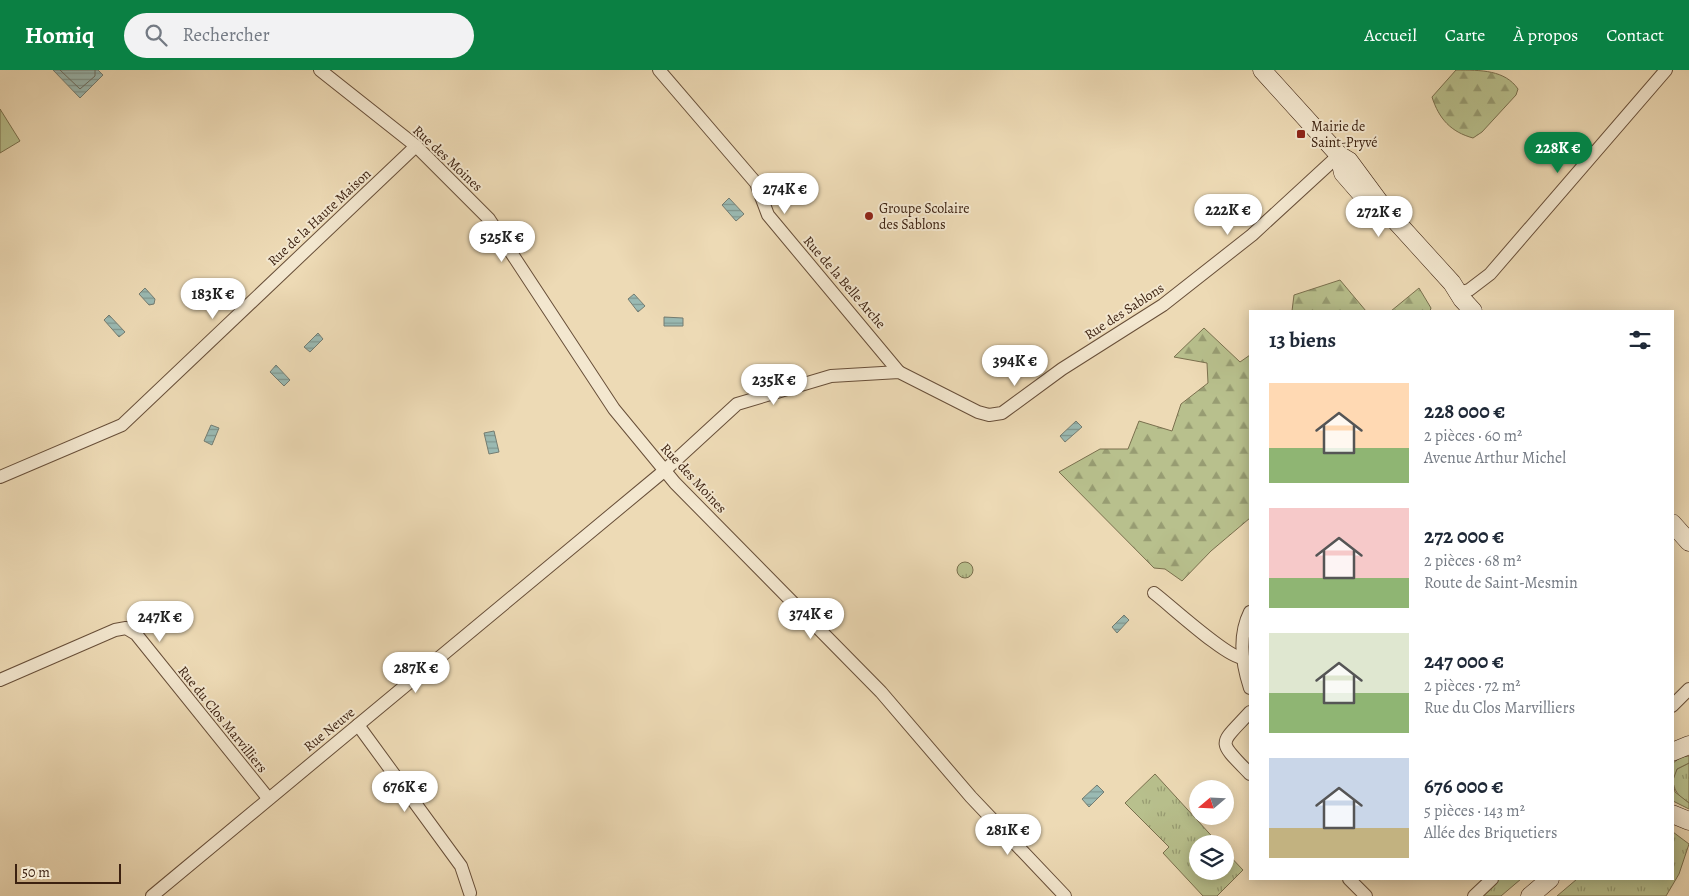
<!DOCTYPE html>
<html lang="fr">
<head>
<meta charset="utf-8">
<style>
	body { margin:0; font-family:Alegreya,serif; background:#f2f2f3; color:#1f2937; height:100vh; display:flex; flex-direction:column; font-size:19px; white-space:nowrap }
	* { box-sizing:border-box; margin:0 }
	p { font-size:16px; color:#747a83 }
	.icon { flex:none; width:28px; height:28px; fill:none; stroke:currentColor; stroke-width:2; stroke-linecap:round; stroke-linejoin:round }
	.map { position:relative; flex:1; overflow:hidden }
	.panel { position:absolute; left:1249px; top:240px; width:425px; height:570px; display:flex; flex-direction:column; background:#fff; border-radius:0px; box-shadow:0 2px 12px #0003 }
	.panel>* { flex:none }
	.needle { width:32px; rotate:251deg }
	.tools { position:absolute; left:1189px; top:710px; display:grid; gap:10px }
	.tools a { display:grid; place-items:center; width:45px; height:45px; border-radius:50%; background:#fff; box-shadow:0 2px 12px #0003; font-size:25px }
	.scale { position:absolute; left:15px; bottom:12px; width:106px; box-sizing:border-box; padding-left:5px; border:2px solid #3c2110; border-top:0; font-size:14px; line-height:18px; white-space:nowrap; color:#3c2110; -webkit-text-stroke:4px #f3e7cf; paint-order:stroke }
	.price { position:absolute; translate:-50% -42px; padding:0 11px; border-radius:18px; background:#fff; color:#222; font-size:16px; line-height:32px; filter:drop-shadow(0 1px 2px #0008) }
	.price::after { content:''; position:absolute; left:50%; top:30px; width:15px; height:11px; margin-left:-8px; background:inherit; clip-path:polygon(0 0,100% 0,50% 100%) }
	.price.current { background:#0b8043; color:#fff }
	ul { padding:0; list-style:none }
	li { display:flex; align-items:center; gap:15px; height:125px; padding:0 20px }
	li span { display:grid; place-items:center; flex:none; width:140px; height:100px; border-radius:0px; color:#555 }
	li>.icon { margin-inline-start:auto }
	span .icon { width:60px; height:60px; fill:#fffc; stroke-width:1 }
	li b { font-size:21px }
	h2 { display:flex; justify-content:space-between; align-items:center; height:60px; padding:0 20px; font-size:21px }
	header { display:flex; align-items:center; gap:30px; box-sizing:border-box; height:70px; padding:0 25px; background:#0b8043; color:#fff }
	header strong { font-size:24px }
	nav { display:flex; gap:28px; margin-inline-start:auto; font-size:18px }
	.search { width:350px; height:45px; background:#f2f2f3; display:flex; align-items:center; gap:12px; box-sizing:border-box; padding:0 18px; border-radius:28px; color:#747a83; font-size:19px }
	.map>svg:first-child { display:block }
	.grass { fill:url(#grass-tufts); stroke:#7a704e }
	.forest { fill:url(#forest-firs); stroke:#7a704e }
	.green { fill:#b8c08d; stroke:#7a704e }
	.water { fill:url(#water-rules); stroke:#747d72 }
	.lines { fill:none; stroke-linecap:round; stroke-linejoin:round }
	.shore { stroke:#6b6e62; stroke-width:1 }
	.street-casing { stroke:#684f39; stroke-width:14 }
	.secondary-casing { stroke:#3c2110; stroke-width:19 }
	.street { stroke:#f3e7cf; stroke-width:12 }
	.secondary { stroke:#f3e7cf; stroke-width:18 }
	.poi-dot { fill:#8f2418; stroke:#f3e7cf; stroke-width:2 }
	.labels { text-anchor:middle; stroke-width:4; stroke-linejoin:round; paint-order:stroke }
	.poi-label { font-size:14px; fill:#3c2110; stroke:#f3e7cf; text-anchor:start }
	.street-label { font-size:14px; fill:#3c2110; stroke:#f3e7cf }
</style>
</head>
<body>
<header>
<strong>Homiq</strong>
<div class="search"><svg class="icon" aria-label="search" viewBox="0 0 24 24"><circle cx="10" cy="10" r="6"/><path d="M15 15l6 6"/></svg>Rechercher</div>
<nav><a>Accueil</a><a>Carte</a><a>À propos</a><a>Contact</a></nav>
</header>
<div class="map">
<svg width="1689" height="826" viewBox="0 0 1689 826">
	<defs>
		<pattern id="grass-tufts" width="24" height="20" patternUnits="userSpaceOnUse" patternTransform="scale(1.25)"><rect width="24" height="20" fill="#b8c08d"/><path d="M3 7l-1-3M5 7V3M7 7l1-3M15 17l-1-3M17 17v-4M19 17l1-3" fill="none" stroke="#979c72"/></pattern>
		<pattern id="forest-firs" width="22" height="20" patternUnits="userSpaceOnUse" patternTransform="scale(1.25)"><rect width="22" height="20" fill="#b8c08d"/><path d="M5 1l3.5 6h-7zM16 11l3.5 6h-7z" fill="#979c72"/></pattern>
		<pattern id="water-rules" width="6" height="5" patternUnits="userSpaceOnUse" patternTransform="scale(1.25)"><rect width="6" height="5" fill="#9abab3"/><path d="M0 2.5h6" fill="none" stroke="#7f9790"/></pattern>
	</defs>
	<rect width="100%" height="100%" fill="#eddab5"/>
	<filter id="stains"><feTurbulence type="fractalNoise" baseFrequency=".004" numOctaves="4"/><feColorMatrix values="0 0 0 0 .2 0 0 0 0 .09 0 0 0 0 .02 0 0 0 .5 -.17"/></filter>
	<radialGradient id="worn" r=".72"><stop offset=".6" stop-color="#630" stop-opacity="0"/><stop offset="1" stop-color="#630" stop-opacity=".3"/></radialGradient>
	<g class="grass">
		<circle cx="965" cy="500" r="8"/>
		<path d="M1689,693v40c-13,-8 -21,-19 -12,-34z"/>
		<polygon points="1155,704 1219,774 1198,774 1198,801 1225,801 1225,781 1243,800 1217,826 1203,826 1163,783 1169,777 1125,733"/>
		<polygon points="1673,762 1689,774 1679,804 1666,826 1557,826 1577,809 1672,809"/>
		<polygon points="1499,809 1521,809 1501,826 1481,826"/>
	</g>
	<g class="forest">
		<path d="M1456,0c25,0 49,0 62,19l-2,6 -34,37 -9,6c-22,-6 -34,-19 -41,-41z"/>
		<polygon points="1340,210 1366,241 1292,241 1294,225"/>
		<polygon points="1419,218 1431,238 1430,241 1391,241"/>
		<polygon points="1204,258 1240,292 1250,285 1250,448 1211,481 1182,511 1165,499 1154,498 1059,402 1100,379 1128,379 1139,351 1172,361 1181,334 1208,313 1207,293 1174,287"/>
	</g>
	<g class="green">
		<polygon points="0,39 20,71 0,83"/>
		<polygon points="1689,686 1689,693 1677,699 1673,710 1673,693 1681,687"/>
		<polygon points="1673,712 1675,722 1689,733 1689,739 1673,731"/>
	</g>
	<g class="water">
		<polygon points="53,0 98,0 103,5 80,28"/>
		<polygon points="729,128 744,144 736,151 722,135"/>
		<polygon points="145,218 155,229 154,234 149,235 139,224"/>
		<polygon points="634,224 645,236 638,242 628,229"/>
		<polygon points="109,245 125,262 119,267 104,250"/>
		<polygon points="664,247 683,248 683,256 664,256"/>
		<polygon points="318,263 323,269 310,282 304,277"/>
		<polygon points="276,295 290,310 284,316 270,302"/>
		<polygon points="1076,351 1082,357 1065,372 1060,366"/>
		<polygon points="211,355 219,358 212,375 204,371"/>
		<polygon points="494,361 499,382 489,384 484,363"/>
		<polygon points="1124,545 1129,550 1117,563 1112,557"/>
		<polygon points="1097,715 1104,722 1089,737 1082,729"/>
	</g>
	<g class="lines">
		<polyline class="shore" points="60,0 80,19 95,6 95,0"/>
		<g class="street-casing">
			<g id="street">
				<polyline points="320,0 416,76 489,149 614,339 675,413 881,622 971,727 1065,826"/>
				<polyline points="659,0 756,113 768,145 899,302"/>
				<polyline points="1458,223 1469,220 1490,204 1666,0"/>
				<polyline points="0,407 122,355 416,76"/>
				<path d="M1154,523c16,12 73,65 89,65"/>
				<path d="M1250,542c-12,24 -8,52 0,76"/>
				<polyline points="0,610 115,560 126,558 136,564 268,728"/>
				<polyline points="1672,636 1689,619"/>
				<path d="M1250,642c-31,34 -34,27 0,62"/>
				<polyline points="358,655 461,796 470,823"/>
				<polyline points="1349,809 1366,826"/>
				<polyline points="152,826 664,401 737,334 831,306 899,302 978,342 989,345 1002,343 1062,299 1163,235 1252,165 1339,85"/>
				<polyline points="1474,826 1492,809"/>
			</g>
		</g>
		<g class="secondary-casing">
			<g id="secondary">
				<polyline points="1262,0 1339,85 1349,91 1383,137 1452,213 1462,229 1473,241"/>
				<polyline points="1339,85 1343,103 1370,134"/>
				<polyline points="1672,453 1689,472"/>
				<polyline points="1672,682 1689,675"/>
				<polyline points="1672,744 1689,751"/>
				<polyline points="1530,826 1550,809"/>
			</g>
		</g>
		<use href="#street" class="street"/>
		<use href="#secondary" class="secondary"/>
	</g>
	<g class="poi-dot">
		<rect x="1296" y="59" width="10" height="10" rx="2.5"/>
		<circle cx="869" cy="146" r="5"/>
	</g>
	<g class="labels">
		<g class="poi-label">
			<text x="1311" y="61">Mairie de<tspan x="1311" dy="16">Saint-Pryvé</tspan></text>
			<text x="879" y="143">Groupe Scolaire<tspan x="879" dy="16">des Sablons</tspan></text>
		</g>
		<g class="street-label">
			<text transform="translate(448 88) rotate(43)" y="5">Rue des Moines</text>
			<text transform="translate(319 147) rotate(-43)" y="5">Rue de la Haute Maison</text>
			<text transform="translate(845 212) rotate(49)" y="5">Rue de la Belle Arche</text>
			<text transform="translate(1124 241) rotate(-33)" y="5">Rue des Sablons</text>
			<text transform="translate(694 408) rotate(47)" y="5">Rue des Moines</text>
			<text transform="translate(223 649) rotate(51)" y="5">Rue du Clos Marvilliers</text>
			<text transform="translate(329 659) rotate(-39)" y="5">Rue Neuve</text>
		</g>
	</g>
	<rect width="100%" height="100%" filter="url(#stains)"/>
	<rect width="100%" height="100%" fill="url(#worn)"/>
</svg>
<div class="tools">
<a><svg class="needle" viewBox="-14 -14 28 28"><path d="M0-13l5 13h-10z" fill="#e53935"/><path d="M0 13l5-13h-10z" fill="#747a83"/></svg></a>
<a><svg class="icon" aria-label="layers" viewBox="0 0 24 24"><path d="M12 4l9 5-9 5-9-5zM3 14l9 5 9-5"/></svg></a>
</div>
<div class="scale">50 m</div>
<b class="price current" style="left:1558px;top:104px">228K €</b>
<b class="price" style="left:785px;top:145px">274K €</b>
<b class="price" style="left:1228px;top:166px">222K €</b>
<b class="price" style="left:1379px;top:168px">272K €</b>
<b class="price" style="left:502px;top:193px">525K €</b>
<b class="price" style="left:213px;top:250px">183K €</b>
<b class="price" style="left:1015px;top:317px">394K €</b>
<b class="price" style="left:774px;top:336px">235K €</b>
<b class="price" style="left:811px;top:570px">374K €</b>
<b class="price" style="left:160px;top:573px">247K €</b>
<b class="price" style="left:416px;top:624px">287K €</b>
<b class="price" style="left:405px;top:743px">676K €</b>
<b class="price" style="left:1008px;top:786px">281K €</b>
<section class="panel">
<h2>13 biens<svg class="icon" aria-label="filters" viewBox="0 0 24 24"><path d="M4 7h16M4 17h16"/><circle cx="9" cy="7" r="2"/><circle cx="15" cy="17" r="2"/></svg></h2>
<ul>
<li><span style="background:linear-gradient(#ffd9b3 65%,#8fb573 0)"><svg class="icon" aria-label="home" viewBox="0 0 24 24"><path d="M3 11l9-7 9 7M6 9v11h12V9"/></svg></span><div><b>228 000 €</b><p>2 pièces · 60 m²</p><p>Avenue Arthur Michel</p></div></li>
<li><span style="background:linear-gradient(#f6c9c9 70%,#8fb573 0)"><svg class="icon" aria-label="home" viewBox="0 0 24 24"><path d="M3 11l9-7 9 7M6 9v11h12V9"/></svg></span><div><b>272 000 €</b><p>2 pièces · 68 m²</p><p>Route de Saint-Mesmin</p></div></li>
<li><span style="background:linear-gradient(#dfe7d0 60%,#8fb573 0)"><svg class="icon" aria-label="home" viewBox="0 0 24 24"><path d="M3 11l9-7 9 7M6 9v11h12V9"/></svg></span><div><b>247 000 €</b><p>2 pièces · 72 m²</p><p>Rue du Clos Marvilliers</p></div></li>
<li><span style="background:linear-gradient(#c9d6e8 70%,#c2b280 0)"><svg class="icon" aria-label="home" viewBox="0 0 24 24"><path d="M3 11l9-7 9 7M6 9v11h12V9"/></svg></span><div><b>676 000 €</b><p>5 pièces · 143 m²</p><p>Allée des Briquetiers</p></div></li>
</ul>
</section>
</div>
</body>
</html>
